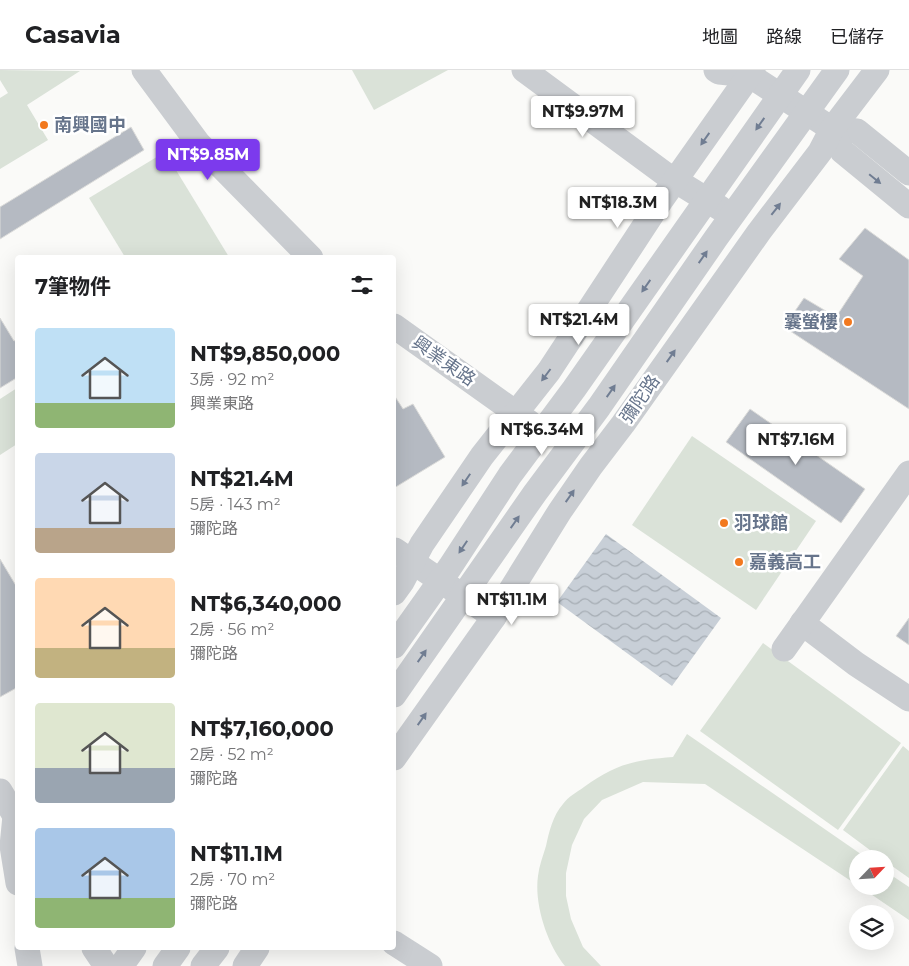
<!DOCTYPE html>
<html lang="zh-TW">
<head>
<meta charset="utf-8">
<style>
	body { margin:0; font-family:Montserrat,"Noto Sans TC",sans-serif; background:#f6f6f6; color:#202124; height:100vh; display:flex; flex-direction:column; font-size:19px; white-space:nowrap }
	* { box-sizing:border-box; margin:0 }
	p { font-size:16px; color:#757577 }
	.icon { flex:none; width:28px; height:28px; fill:none; stroke:currentColor; stroke-width:2; stroke-linecap:round; stroke-linejoin:round }
	.map { position:relative; flex:1; overflow:hidden }
	.details { position:absolute; left:15px; top:185px; width:381px; height:695px; display:flex; flex-direction:column; background:#fff; border-radius:5px; box-shadow:0 5px 20px #0002 }
	.details>* { flex:none }
	.needle { width:32px; rotate:65deg }
	.buttons { position:absolute; left:849px; top:780px; display:grid; gap:10px }
	.buttons a { display:grid; place-items:center; width:45px; height:45px; border-radius:50%; background:#fff; box-shadow:0 5px 20px #0002; font-size:25px }
	.price { position:absolute; translate:-50% -42px; padding:0 11px; border-radius:5px; background:#fff; color:#222; font-size:16px; line-height:32px; filter:drop-shadow(0 1px 2px #0008) }
	.price::after { content:''; position:absolute; left:50%; top:30px; width:15px; height:11px; margin-left:-8px; background:inherit; clip-path:polygon(0 0,100% 0,50% 100%) }
	.price.selected { background:#7c3aed; color:#fff }
	ul { padding:0; list-style:none }
	li { display:flex; align-items:center; gap:15px; height:125px; padding:0 20px }
	li span { display:grid; place-items:center; flex:none; width:140px; height:100px; border-radius:5px; color:#555 }
	li>.icon { margin-inline-start:auto }
	span .icon { width:60px; height:60px; fill:#fffc; stroke-width:1 }
	li b { font-size:21px }
	h2 { display:flex; justify-content:space-between; align-items:center; height:60px; padding:0 20px; font-size:21px }
	header { display:flex; align-items:center; gap:30px; box-sizing:border-box; height:70px; padding:0 25px; background:#fff; border-bottom:1px solid #e0e0e0 }
	header strong { font-size:24px }
	nav { display:flex; gap:28px; margin-inline-start:auto; font-size:18px }
	.map>svg:first-child { display:block }
	.grass { fill:#dae2d8 }
	.water { fill:url(#water-waves) }
	.building { fill:#b5bac2; stroke:#dcdcda }
	.lines { fill:none; stroke-linecap:round; stroke-linejoin:round }
	.minor { stroke:#cacdd1; stroke-width:25 }
	.oneway { fill:#707d92 }
	.poi-dot { fill:#f2791f; stroke:#fff; stroke-width:2 }
	.labels { text-anchor:middle; stroke-width:5; stroke-linejoin:round; paint-order:stroke }
	.poi-label { font-size:18px; font-weight:bold; fill:#66748b; stroke:#fff; text-anchor:start }
	.street-label { font-size:18px; fill:#66748b; stroke:#fff }
</style>
</head>
<body>
<header>
<strong>Casavia</strong>
<nav><a>地圖</a><a>路線</a><a>已儲存</a></nav>
</header>
<div class="map">
<svg width="909" height="896" viewBox="0 0 909 896">
	<defs>
		<pattern id="water-waves" width="16" height="10" patternUnits="userSpaceOnUse" patternTransform="scale(1.25)"><rect width="16" height="10" fill="#c8cfd7"/><path d="M0 5q4-4 8 0t8 0" fill="none" stroke="#a6adb4"/></pattern>
	</defs>
	<rect width="100%" height="100%" fill="#fafaf8"/>
	<g class="grass">
		<polygon points="0,0 80,1 27,35 48,70 0,99 0,28 8,23 0,10"/>
		<polygon points="352,0 448,0 374,40"/>
		<polygon points="165,82 229,187 125,187 89,128"/>
		<polygon points="17,318 17,374 0,385 0,329"/>
		<polygon points="692,366 816,451 756,540 632,455"/>
		<polygon points="763,573 901,673 838,760 700,661"/>
		<path d="M687,664l181,125h-10l-1,26 -152,-101 -62,-2 -41,18 -18,19 -12,26 -6,28v23l5,23 12,28 18,19h-36c-18,-22 -31,-62 -27,-90 1,-10 5,-20 8,-30 3,-14 7,-31 17,-42 5,-7 14,-12 21,-17 32,-23 50,-27 89,-30z"/>
		<polygon points="903,676 909,681 909,808 885,791 885,789 882,789 843,760"/>
		<polygon points="885,801 909,817 909,850 859,816 885,816"/>
	</g>
	<polygon class="water" points="606,464 721,548 672,616 557,532"/>
	<g class="building">
		<polygon points="131,57 144,80 0,169 0,137"/>
		<polygon points="865,158 909,190 909,339 784,257 804,228 836,247 863,206 839,189"/>
		<polygon points="0,248 14,271 18,269 18,307 0,318"/>
		<polygon points="394,325 403,339 413,334 445,387 394,418"/>
		<polygon points="750,339 865,419 841,453 726,372"/>
		<polygon points="0,489 18,519 18,617 0,627"/>
		<polygon points="909,548 909,575 896,566"/>
	</g>
	<g class="lines">
		<g class="minor">
			<polyline points="144,0 198,73 311,188"/>
			<polyline points="524,0 665,104 720,138"/>
			<polyline points="716,0 719,2 749,5 832,59 857,61 909,103"/>
			<polyline points="832,59 842,81 909,136"/>
			<polyline points="394,256 530,353"/>
			<polyline points="395,480 494,547"/>
			<polyline points="394,523 402,512 422,474 482,386 549,301 662,129 753,0"/>
			<polyline points="802,553 856,594 909,629"/>
			<polyline points="394,576 450,497 510,405 574,319 798,0"/>
			<polyline points="784,579 909,403"/>
			<polyline points="394,625 535,423 599,337 716,168 837,0"/>
			<polyline points="394,688 494,547 560,441 591,396 623,354 759,162 820,82 832,59 877,0"/>
			<polyline points="0,721 18,751"/>
			<polyline points="15,746 12,776 18,813"/>
			<polyline points="394,873 430,896"/>
			<polyline points="27,878 30,896"/>
			<polyline points="94,878 106,896"/>
			<polyline points="121,896 134,878"/>
			<polyline points="165,896 178,878"/>
			<polyline points="203,896 217,878"/>
			<polyline points="245,896 257,878"/>
		</g>
	</g>
	<defs><path id="oneway-solid" d="M-6-.8H1V-3.2L6.5 0L1 3.2V.8H-6Z" transform="scale(1.25)"/></defs>
	<g class="oneway">
		<use href="#oneway-solid" transform="translate(760 54) rotate(125)"/>
		<use href="#oneway-solid" transform="translate(705 69) rotate(125)"/>
		<use href="#oneway-solid" transform="translate(875 109) rotate(39)"/>
		<use href="#oneway-solid" transform="translate(776 139) rotate(-52)"/>
		<use href="#oneway-solid" transform="translate(703 187) rotate(-55)"/>
		<use href="#oneway-solid" transform="translate(646 216) rotate(125)"/>
		<use href="#oneway-solid" transform="translate(671 286) rotate(-55)"/>
		<use href="#oneway-solid" transform="translate(546 305) rotate(127)"/>
		<use href="#oneway-solid" transform="translate(611 321) rotate(-55)"/>
		<use href="#oneway-solid" transform="translate(466 410) rotate(124)"/>
		<use href="#oneway-solid" transform="translate(570 426) rotate(-55)"/>
		<use href="#oneway-solid" transform="translate(515 452) rotate(-55)"/>
		<use href="#oneway-solid" transform="translate(463 477) rotate(124)"/>
		<use href="#oneway-solid" transform="translate(422 586) rotate(-55)"/>
		<use href="#oneway-solid" transform="translate(422 649) rotate(-55)"/>
	</g>
	<g class="poi-dot">
		<circle cx="44" cy="55" r="5"/>
		<circle cx="848" cy="252" r="5"/>
		<circle cx="724" cy="453" r="5"/>
		<circle cx="739" cy="492" r="5"/>
	</g>
	<g class="labels">
		<g class="poi-label">
			<text x="54" y="61">南興國中</text>
			<text x="838" y="258" text-anchor="end">囊螢樓</text>
			<text x="734" y="459">羽球館</text>
			<text x="749" y="498">嘉義高工</text>
		</g>
		<g class="street-label">
			<text transform="translate(444 291) rotate(35)" y="6">興業東路</text>
			<text transform="translate(640 329) rotate(-55)" y="6">彌陀路</text>
		</g>
	</g>
</svg>
<div class="buttons">
<a><svg class="needle" viewBox="-14 -14 28 28"><path d="M0-13l5 13h-10z" fill="#e53935"/><path d="M0 13l5-13h-10z" fill="#757577"/></svg></a>
<a><svg class="icon" aria-label="layers" viewBox="0 0 24 24"><path d="M12 4l9 5-9 5-9-5zM3 14l9 5 9-5"/></svg></a>
</div>
<b class="price" style="left:583px;top:68px">NT$9.97M</b>
<b class="price selected" style="left:208px;top:111px">NT$9.85M</b>
<b class="price" style="left:618px;top:159px">NT$18.3M</b>
<b class="price" style="left:579px;top:276px">NT$21.4M</b>
<b class="price" style="left:542px;top:386px">NT$6.34M</b>
<b class="price" style="left:796px;top:396px">NT$7.16M</b>
<b class="price" style="left:512px;top:556px">NT$11.1M</b>
<section class="details">
<h2>7筆物件<svg class="icon" aria-label="filters" viewBox="0 0 24 24"><path d="M4 7h16M4 17h16"/><circle cx="9" cy="7" r="2"/><circle cx="15" cy="17" r="2"/></svg></h2>
<ul>
<li><span style="background:linear-gradient(#bfe0f5 75%,#8fb573 0)"><svg class="icon" aria-label="home" viewBox="0 0 24 24"><path d="M3 11l9-7 9 7M6 9v11h12V9"/></svg></span><div><b>NT$9,850,000</b><p>3房 · 92 m²</p><p>興業東路</p></div></li>
<li><span style="background:linear-gradient(#c9d6e8 75%,#b9a48a 0)"><svg class="icon" aria-label="home" viewBox="0 0 24 24"><path d="M3 11l9-7 9 7M6 9v11h12V9"/></svg></span><div><b>NT$21.4M</b><p>5房 · 143 m²</p><p>彌陀路</p></div></li>
<li><span style="background:linear-gradient(#ffd9b3 70%,#c2b280 0)"><svg class="icon" aria-label="home" viewBox="0 0 24 24"><path d="M3 11l9-7 9 7M6 9v11h12V9"/></svg></span><div><b>NT$6,340,000</b><p>2房 · 56 m²</p><p>彌陀路</p></div></li>
<li><span style="background:linear-gradient(#dfe7d0 65%,#9aa5b1 0)"><svg class="icon" aria-label="home" viewBox="0 0 24 24"><path d="M3 11l9-7 9 7M6 9v11h12V9"/></svg></span><div><b>NT$7,160,000</b><p>2房 · 52 m²</p><p>彌陀路</p></div></li>
<li><span style="background:linear-gradient(#a9c7e8 70%,#8fb573 0)"><svg class="icon" aria-label="home" viewBox="0 0 24 24"><path d="M3 11l9-7 9 7M6 9v11h12V9"/></svg></span><div><b>NT$11.1M</b><p>2房 · 70 m²</p><p>彌陀路</p></div></li>
</ul>
</section>
</div>
</body>
</html>
